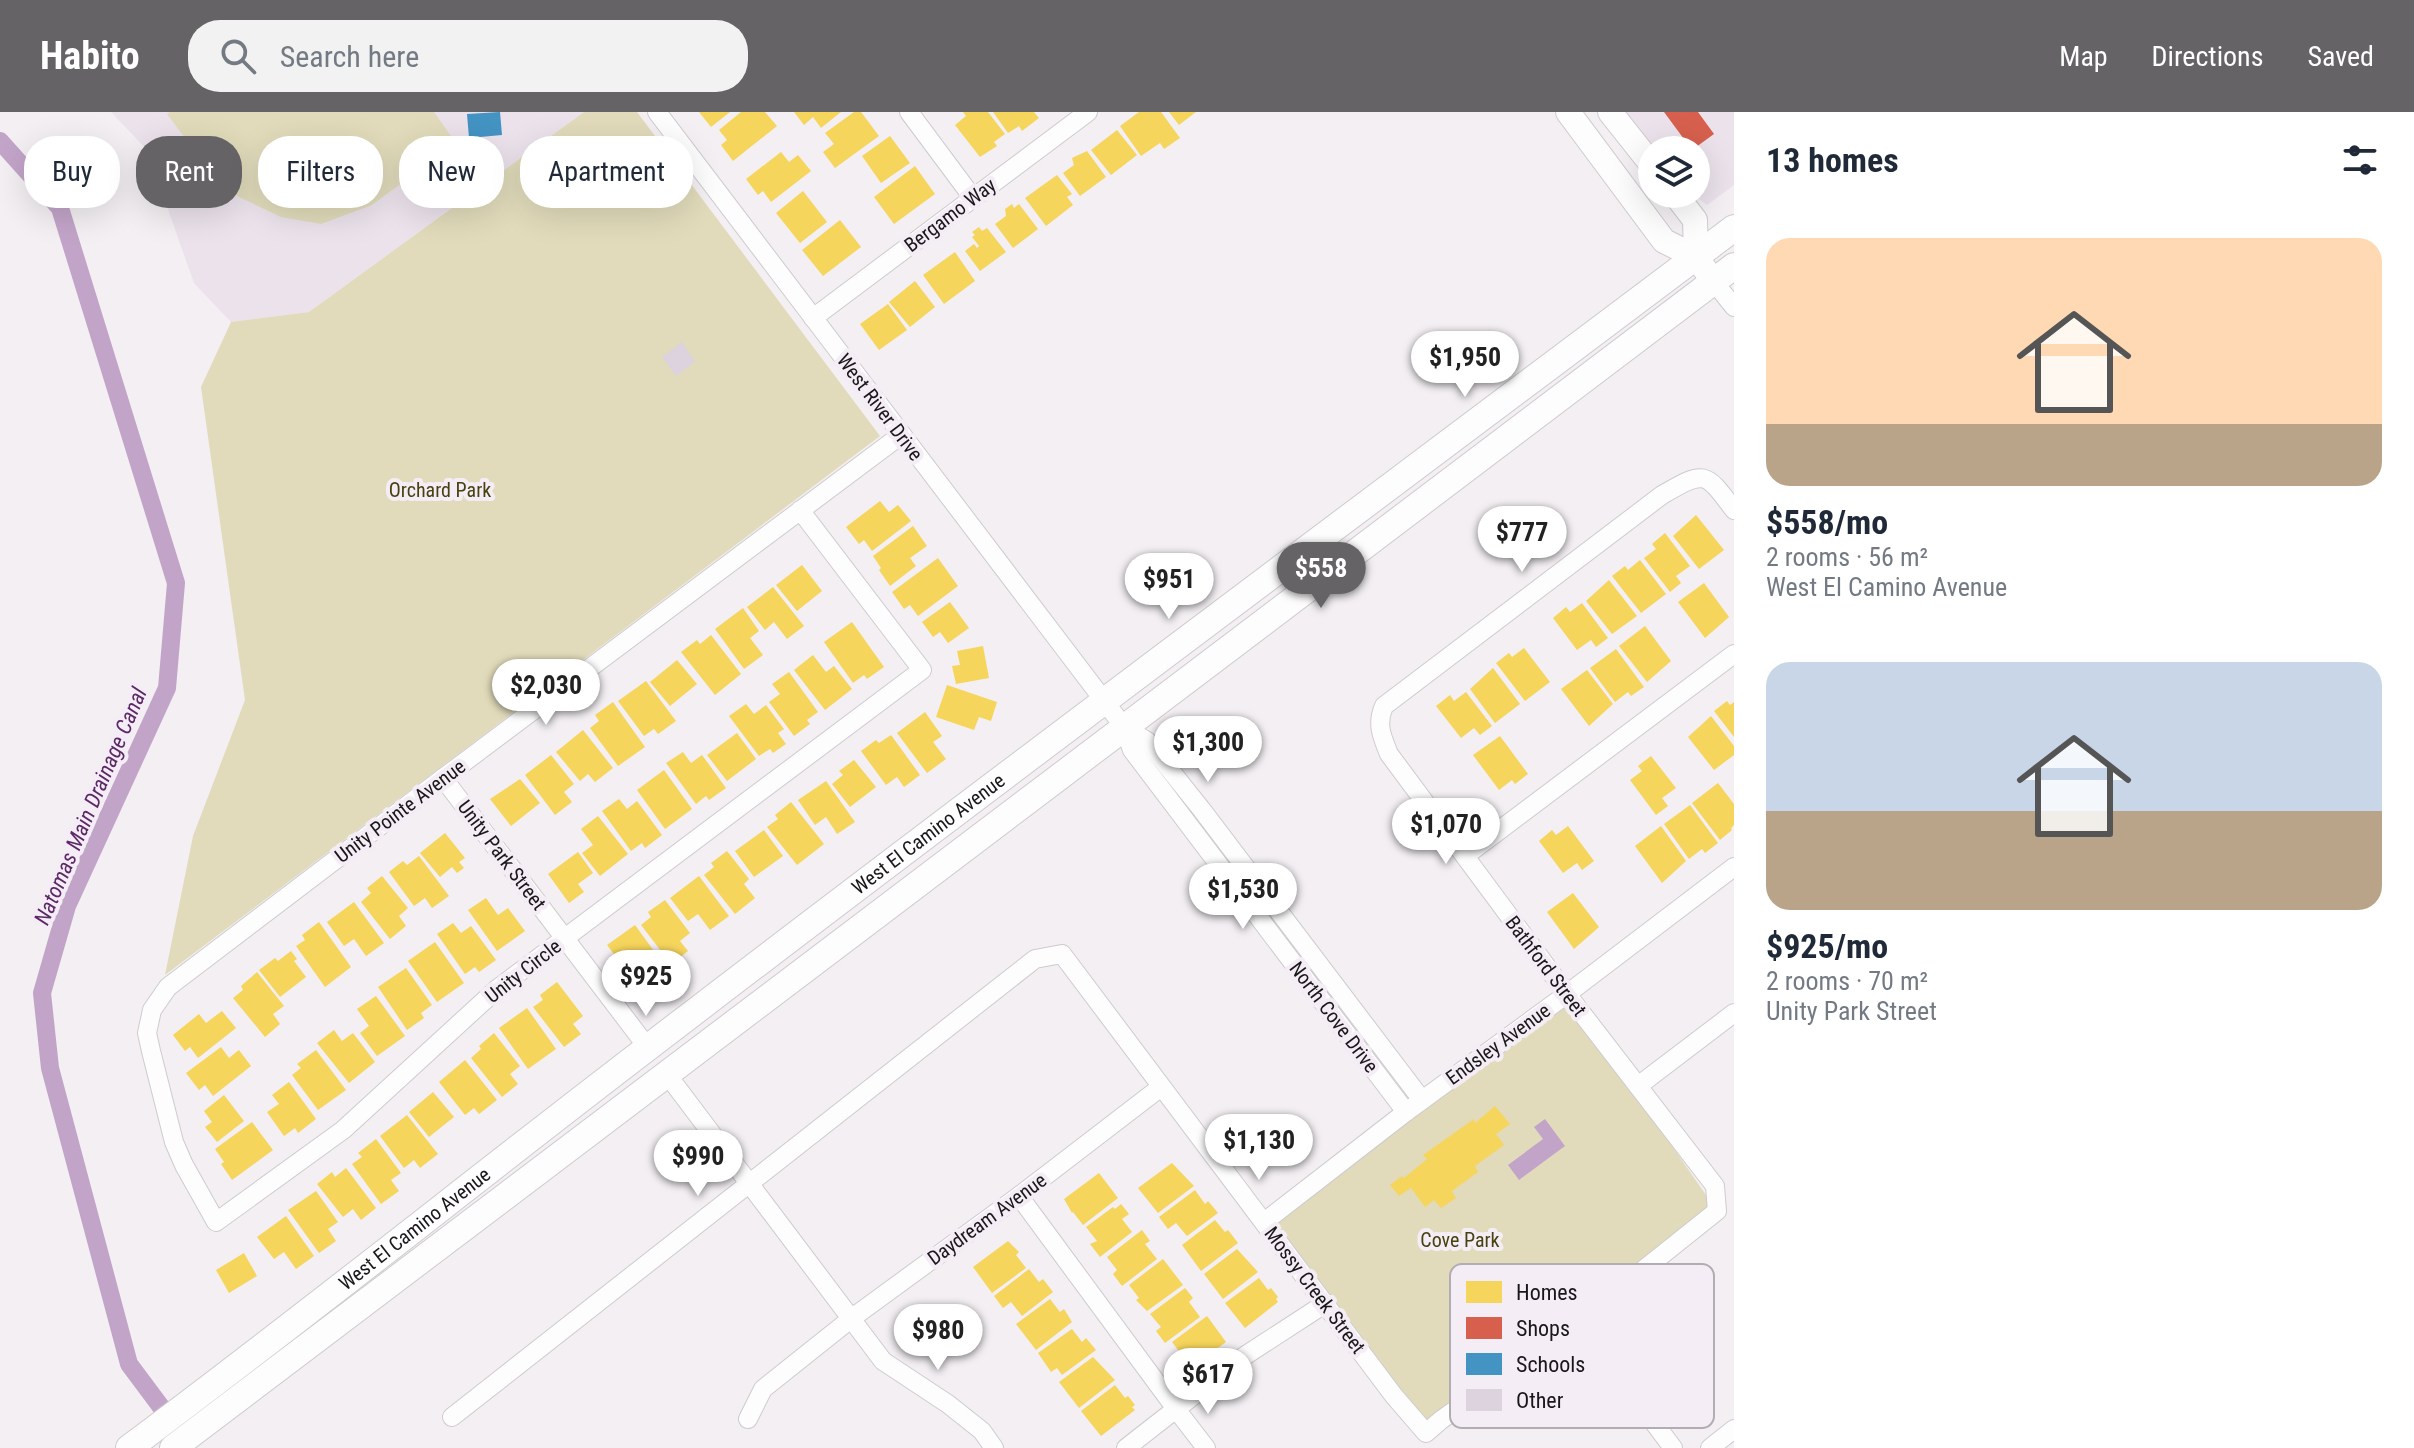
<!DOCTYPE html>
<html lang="en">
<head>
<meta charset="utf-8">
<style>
	body { margin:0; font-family:"Roboto Condensed",sans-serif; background:#f2f2f3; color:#1f2937; height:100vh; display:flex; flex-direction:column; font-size:30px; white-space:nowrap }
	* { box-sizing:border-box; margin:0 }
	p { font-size:26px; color:#747a83 }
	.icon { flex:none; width:44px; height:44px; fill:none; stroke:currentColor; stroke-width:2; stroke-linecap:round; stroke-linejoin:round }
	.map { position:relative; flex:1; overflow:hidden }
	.drawer { display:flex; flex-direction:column; background:#fff; width:680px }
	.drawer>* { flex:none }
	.banner { position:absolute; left:24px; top:24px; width:760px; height:72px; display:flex; gap:16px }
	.tools { position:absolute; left:1638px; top:24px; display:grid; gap:16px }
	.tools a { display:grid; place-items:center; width:72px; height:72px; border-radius:50%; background:#fff; box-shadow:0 8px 32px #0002; font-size:40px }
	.price { position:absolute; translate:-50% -68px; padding:0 18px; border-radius:28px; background:#fff; color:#222; font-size:26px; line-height:52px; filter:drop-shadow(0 2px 4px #0008) }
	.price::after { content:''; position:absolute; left:50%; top:48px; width:24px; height:18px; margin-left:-12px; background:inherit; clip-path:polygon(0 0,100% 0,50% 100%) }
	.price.current { background:#656366; color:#fff }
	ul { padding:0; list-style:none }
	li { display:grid; align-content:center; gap:16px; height:424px; padding:0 32px }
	li span { display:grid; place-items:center; height:248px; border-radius:24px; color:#555 }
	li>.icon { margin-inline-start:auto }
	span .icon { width:144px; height:144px; fill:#fffc; stroke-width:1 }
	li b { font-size:34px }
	h2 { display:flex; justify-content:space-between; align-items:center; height:96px; padding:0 32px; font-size:34px }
	.pill { padding:0 28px; border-radius:32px; background:#fff; box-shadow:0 8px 32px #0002; font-size:28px; line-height:72px }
	.pill.current { background:#656366; color:#fff }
	header { display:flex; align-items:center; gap:48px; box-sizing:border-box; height:112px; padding:0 40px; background:#656366; color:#fff }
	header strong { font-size:38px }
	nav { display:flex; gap:44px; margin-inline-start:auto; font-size:28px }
	.search { width:560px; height:72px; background:#f2f2f3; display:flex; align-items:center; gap:20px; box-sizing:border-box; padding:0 28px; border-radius:32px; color:#747a83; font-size:30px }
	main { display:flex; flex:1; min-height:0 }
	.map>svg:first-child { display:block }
	.built { fill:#ebe2ec }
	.green { fill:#e1dbbb }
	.water { fill:#c2a4c8 }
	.homes { fill:#f6d55c }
	.shops { fill:#d6604d }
	.schools { fill:#4393c3 }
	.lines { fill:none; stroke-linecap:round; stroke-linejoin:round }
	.canal { stroke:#c2a4c8; stroke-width:18 }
	.building { fill:#ddd3de }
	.minor-casing { stroke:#cecbce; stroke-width:20 }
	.tertiary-casing { stroke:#cecbce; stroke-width:26 }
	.secondary-casing { stroke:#cecbce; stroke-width:28 }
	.minor { stroke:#fdfdfd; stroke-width:18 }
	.tertiary { stroke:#fdfdfd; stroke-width:24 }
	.secondary { stroke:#fdfdfd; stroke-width:26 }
	.labels { text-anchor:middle; stroke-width:8; stroke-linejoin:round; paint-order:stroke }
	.street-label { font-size:20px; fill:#19171a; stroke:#f4edf5 }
	.park-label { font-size:20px; fill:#47410f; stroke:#f4edf5 }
	.water-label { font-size:22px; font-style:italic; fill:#5c2966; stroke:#f4edf5 }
	.key { fill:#f4edf5; stroke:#b2adb3; stroke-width:2 }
	.key-label { font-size:22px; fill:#19171a }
</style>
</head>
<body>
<header>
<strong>Habito</strong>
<div class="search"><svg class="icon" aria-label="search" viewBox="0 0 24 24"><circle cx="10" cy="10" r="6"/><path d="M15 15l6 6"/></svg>Search here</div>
<nav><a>Map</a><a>Directions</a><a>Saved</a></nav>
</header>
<main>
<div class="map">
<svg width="1734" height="1336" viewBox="0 0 1734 1336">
	<rect width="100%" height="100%" fill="#f3eff3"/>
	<g class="built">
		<polygon points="111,0 584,0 309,200 231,210 194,171 147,38"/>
		<polygon points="1623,0 1734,0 1734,73 1707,93 1693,82 1696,82 1696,38 1652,38"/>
	</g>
	<g class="green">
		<polygon points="170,0 434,0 456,31 372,93 321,112 281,105 239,85 203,50 167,2"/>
		<polygon points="584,0 637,0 880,324 165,863 193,724 245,588 201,275 231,210 309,200"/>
		<polygon points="1567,882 1717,1099 1426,1321 1264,1110"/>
	</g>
	<polygon class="water" points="1545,1007 1565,1034 1519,1068 1508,1053 1543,1027 1534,1015"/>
	<g class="homes">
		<polygon points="699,0 730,0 711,15"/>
		<polygon points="741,0 765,0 777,14 733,49 721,33 727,28 719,18"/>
		<polygon points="794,0 841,0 821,16 813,5 804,13"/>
		<polygon points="854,0 861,0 879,24 835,56 823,40 834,32 825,21"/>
		<polygon points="963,0 988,0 1005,22 994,30 997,34 980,45 955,13 966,4"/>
		<polygon points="993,0 1034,0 1039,6 1022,19 1019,14 1008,21"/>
		<polygon points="1139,0 1161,0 1180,26 1164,37 1160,31 1141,44 1120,14"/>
		<polygon points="1169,0 1196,0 1179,13"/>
		<polygon points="1117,18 1137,43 1111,63 1091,38"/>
		<polygon points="890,24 910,51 881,71 862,44"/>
		<polygon points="1087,39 1106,65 1080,84 1063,61 1074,53 1072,46"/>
		<polygon points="781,40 789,50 798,43 811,59 771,90 763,79 758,83 746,67"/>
		<polygon points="915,54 935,82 894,112 874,85"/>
		<polygon points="1057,63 1072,82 1067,85 1073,93 1046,114 1025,86"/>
		<polygon points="803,79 827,110 800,131 776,101"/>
		<polygon points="1012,92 1014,96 1019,92 1038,117 1013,136 995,112 1006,104 1005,97"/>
		<polygon points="840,108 861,135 823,164 802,138"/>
		<polygon points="979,115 982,119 987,116 1006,140 980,159 965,139 974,132 977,136 979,134 972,125 975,123 972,120"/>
		<polygon points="955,140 975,169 944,192 923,163"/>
		<polygon points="915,169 935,195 910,215 889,190"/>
		<polygon points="888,192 907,218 879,238 860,212"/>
		<polygon points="880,389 889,400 898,393 911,409 872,439 864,428 859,432 846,415"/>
		<polygon points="1696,403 1724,438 1699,457 1673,424"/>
		<polygon points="913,414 927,434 910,446 916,454 890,474 879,458 881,456 873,444"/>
		<polygon points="1665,421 1690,454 1676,464 1681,471 1670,480 1644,446 1656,437 1652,432"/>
		<polygon points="938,446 958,474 918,504 910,493 904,497 892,480"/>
		<polygon points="1640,448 1666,482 1641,501 1612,464 1625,454 1628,458"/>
		<polygon points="802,453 822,479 797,499 776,473"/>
		<polygon points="1609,468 1637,504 1612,522 1586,489"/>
		<polygon points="1704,471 1729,505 1705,526 1678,490"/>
		<polygon points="773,475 804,514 787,527 774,510 765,518 747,495"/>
		<polygon points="950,490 969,516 948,531 940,520 933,525 922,510"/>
		<polygon points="1582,491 1608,526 1596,535 1591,528 1577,538 1553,506 1566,495 1570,500"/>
		<polygon points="743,496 759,519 750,526 763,543 744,557 715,517"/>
		<polygon points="852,510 884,555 867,567 864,563 853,571 824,530"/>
		<polygon points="1645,514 1671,549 1647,570 1619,534"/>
		<polygon points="711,523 741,562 715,583 681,540 697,528 700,532"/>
		<polygon points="983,534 989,566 956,572 952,554 960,553 957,539"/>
		<polygon points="1524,536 1550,570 1525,589 1496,551 1509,541 1512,545"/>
		<polygon points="1616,537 1644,575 1631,584 1628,580 1615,590 1590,556"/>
		<polygon points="813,543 826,560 834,554 852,577 825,598 794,558"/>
		<polygon points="677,548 697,572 670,594 650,570"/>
		<polygon points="1493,556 1520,592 1495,611 1470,577"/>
		<polygon points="1587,558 1613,592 1589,614 1561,577"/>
		<polygon points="789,560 818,600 807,608 810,612 794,624 769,590 780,582 772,572"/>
		<polygon points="646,569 676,609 658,622 654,617 644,624 618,589"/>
		<polygon points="947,573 997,590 991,609 979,605 974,618 936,605"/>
		<polygon points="1466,580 1492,614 1480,623 1474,616 1461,626 1436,594 1450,583 1454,589"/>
		<polygon points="1727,589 1730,593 1734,590 1734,625 1714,599"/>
		<polygon points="613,590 645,635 618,654 590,616 599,609 595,603"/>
		<polygon points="746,592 754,602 766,593 784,617 778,621 786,632 773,641 770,637 759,644 729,604"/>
		<polygon points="925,600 942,624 933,630 946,647 927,661 897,621"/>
		<polygon points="1711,604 1734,634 1734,643 1714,658 1688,625"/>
		<polygon points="583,618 613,656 595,670 588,662 580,669 556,640"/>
		<polygon points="737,621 756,647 727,669 707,643"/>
		<polygon points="891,623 920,663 904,675 897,665 886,673 861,639 876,628 879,631"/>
		<polygon points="1500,624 1528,662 1515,672 1512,668 1499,678 1473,643"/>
		<polygon points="683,640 691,651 702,643 726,676 709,688 706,684 696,692 666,651"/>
		<polygon points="551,643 574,672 564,680 572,690 555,703 525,663"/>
		<polygon points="1651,644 1676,676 1662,686 1668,694 1656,703 1630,668 1642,659 1638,654"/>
		<polygon points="854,648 876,675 850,695 832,672 843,663 839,659"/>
		<polygon points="664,658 692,697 665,717 637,678"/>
		<polygon points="520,667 540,691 511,714 490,687"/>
		<polygon points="826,669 855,710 837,722 826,705 815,713 798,688"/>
		<polygon points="1718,671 1734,692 1734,713 1731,716 1732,718 1720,728 1692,691"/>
		<polygon points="619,687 627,697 637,689 662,723 645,736 642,731 631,739 602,699"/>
		<polygon points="791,690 824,732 797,753 767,715 778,707 775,703"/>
		<polygon points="1690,693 1718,731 1705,741 1702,737 1689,747 1664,712"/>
		<polygon points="598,704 628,742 600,764 582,741 593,733 581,717"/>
		<polygon points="1568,714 1594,749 1582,758 1577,751 1563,761 1539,729 1552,718 1556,723"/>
		<polygon points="1661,714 1686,749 1662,771 1635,734"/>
		<polygon points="764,718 783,744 754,765 735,739"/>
		<polygon points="445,721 465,746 459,750 464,756 457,761 452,755 440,765 420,741"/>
		<polygon points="727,739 749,767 744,772 755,786 735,802 704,763 714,755 711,751"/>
		<polygon points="578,740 593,761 578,772 584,780 569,791 548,762"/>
		<polygon points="419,744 449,784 432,796 425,786 414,794 389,760 403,749 407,753"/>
		<polygon points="382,764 408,796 399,804 406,814 390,827 361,790 371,781 367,776"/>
		<polygon points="699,764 729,804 710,818 698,802 688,809 670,786"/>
		<polygon points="1573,781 1599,815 1574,837 1547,800"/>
		<polygon points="486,786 498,803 508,796 525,819 497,839 468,798"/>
		<polygon points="665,788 690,821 680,829 688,839 671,852 641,813 651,805 648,800"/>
		<polygon points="354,790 384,831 366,844 354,827 344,834 327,810"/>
		<polygon points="319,810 351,855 325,875 296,834 305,828 302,823"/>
		<polygon points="453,811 461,821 471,814 496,848 479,860 475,855 465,862 437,822"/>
		<polygon points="635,813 667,857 651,869 643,858 633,867 607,833"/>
		<polygon points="435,830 464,871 437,890 408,849"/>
		<polygon points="291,839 297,847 294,849 306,865 280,885 259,858 275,846 278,849"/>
		<polygon points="406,856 432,893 421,901 424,906 407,918 378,875"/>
		<polygon points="257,860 284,894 273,902 280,912 265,925 233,886 243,878 241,874"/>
		<polygon points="557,870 583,904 573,912 581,922 564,935 533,895 543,888 540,883"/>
		<polygon points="376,884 405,924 377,944 360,921 369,914 357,897"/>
		<polygon points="527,896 556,937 528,957 499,916"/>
		<polygon points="222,899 236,916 198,946 190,935 185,939 173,923 199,902 206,911"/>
		<polygon points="334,918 342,929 353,921 375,950 349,971 317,931"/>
		<polygon points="494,921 520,954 510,962 518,972 502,985 471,946 481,937 479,934"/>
		<polygon points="221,935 229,946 239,938 251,954 213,984 205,973 199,978 186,961"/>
		<polygon points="316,938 346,978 318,998 292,963 301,956 297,952"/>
		<polygon points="465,948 497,988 479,1002 474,996 465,1003 439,970"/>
		<polygon points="289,970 316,1007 298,1021 295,1016 284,1024 267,1000 279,992 272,983"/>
		<polygon points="433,980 454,1005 429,1025 409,1000"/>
		<polygon points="224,983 244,1009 217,1030 205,1015 212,1010 204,999"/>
		<polygon points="1495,994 1510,1012 1496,1022 1504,1033 1475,1054 1478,1060 1452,1079 1456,1086 1441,1096 1434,1088 1425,1095 1411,1076 1399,1084 1390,1073 1402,1064 1404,1066 1427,1047 1423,1043 1474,1007 1475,1011"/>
		<polygon points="407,1003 438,1042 420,1056 414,1048 404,1056 380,1024"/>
		<polygon points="252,1010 273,1038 232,1068 221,1052 224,1050 215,1037"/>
		<polygon points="376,1027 401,1061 391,1068 399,1079 381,1092 352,1052 362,1045 358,1041"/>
		<polygon points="1172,1051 1194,1074 1158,1101 1138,1076"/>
		<polygon points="346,1056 376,1096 361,1108 353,1097 343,1105 317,1072 332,1060 335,1065"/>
		<polygon points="1099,1061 1118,1086 1083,1113 1073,1100 1072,1101 1064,1087"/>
		<polygon points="1195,1078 1205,1092 1208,1089 1218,1101 1187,1124 1176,1111 1168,1117 1159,1105"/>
		<polygon points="316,1079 338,1110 328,1117 336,1129 319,1141 288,1098"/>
		<polygon points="1121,1092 1129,1102 1122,1107 1132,1120 1100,1145 1090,1132 1097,1129 1086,1115 1113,1095 1115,1097"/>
		<polygon points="286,1104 314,1144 296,1157 284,1140 274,1147 257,1125"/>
		<polygon points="1215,1108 1225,1120 1228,1118 1238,1131 1201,1159 1182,1133"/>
		<polygon points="1142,1118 1150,1129 1145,1132 1157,1147 1122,1174 1113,1162 1117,1158 1107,1145"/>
		<polygon points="1008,1129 1019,1140 1016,1143 1026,1156 992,1181 973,1155"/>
		<polygon points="1237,1137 1258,1160 1223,1187 1204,1162"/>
		<polygon points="244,1141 257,1164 229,1181 216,1158"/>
		<polygon points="1163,1147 1183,1173 1147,1199 1136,1188 1139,1186 1129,1173"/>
		<polygon points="1029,1157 1039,1170 1043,1167 1053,1180 1022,1204 1011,1190 1003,1196 994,1184"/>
		<polygon points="1259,1166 1268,1178 1271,1176 1278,1185 1276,1187 1278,1190 1245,1216 1225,1191"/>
		<polygon points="1185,1176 1193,1186 1189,1190 1200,1205 1165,1231 1156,1219 1161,1215 1150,1202"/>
		<polygon points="1050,1187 1060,1200 1064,1197 1072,1210 1036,1238 1016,1212"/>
		<polygon points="1207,1204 1226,1230 1186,1259 1179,1246 1182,1243 1172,1230"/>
		<polygon points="1072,1217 1082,1230 1086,1226 1096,1238 1062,1263 1057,1256 1051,1260 1038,1241"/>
		<polygon points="1093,1245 1115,1268 1079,1296 1059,1270"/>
		<polygon points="1115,1273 1125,1286 1128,1284 1135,1293 1132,1295 1135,1298 1101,1324 1081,1299"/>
	</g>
	<polygon class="shops" points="1664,0 1698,0 1714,22 1692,38"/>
	<polygon class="schools" points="500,0 502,23 469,26 467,2"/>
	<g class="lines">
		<polyline class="canal" points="0,29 60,96 176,471 167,576 67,794 42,881 50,956 129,1252 176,1315"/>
	</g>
	<polygon class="building" points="682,230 695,250 676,264 662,245"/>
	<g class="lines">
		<g class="minor-casing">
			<g id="minor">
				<polyline points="657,0 1124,615 1132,638 1406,1000"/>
				<polyline points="909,0 973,86"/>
				<polyline points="1714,170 1734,195"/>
				<polyline points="813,206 1088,0"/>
				<polyline points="800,398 922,558 497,877 343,1018 216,1110 184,1053 174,1030 151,939 147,921 152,898 168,875 443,666 901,323"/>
				<polyline points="1124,615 1147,629 1202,698 1422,988"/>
				<polyline points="443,666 648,936"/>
				<polyline points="1465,744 1734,542"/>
				<polyline points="666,961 883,1249 948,1292 982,1319 994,1336"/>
				<polyline points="1638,974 1734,901"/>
				<polyline points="1019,1084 1176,1297 1246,1243 1326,1191"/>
				<polyline points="1264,1110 1406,1000 1567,882 1734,755"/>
				<polyline points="1578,1210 1673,1336"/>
				<path d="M452,1305l583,-458 27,-5 332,442 32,37 15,-13 137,-98 139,-111 -2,-25 -148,-192 -178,-240c-7,-17 -13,-30 -5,-48l278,-211c43,-25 43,-24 72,15"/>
				<polyline points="748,1307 763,1277 852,1206 1019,1084 1161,975"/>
				<polyline points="1126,1336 1176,1297 1206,1336"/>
				<polyline points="1710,1336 1734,1317"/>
			</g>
		</g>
		<g class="tertiary-casing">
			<g id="tertiary">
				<polyline points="1568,0 1664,129 1696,145 1714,170"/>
				<polyline points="1610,0 1652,53"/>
				<polyline points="1675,82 1695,108 1696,145"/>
			</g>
		</g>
		<g class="secondary-casing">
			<g id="secondary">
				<path id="s1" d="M129,1336c176,-131 347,-269 521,-402 359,-276 723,-546 1084,-818"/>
				<polyline points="173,1336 1734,154"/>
			</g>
		</g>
		<use href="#minor" class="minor"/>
		<use href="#tertiary" class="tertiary"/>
		<use href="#secondary" class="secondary"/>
	</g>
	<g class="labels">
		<g class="street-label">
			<text transform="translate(950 103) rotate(-37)" y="7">Bergamo Way</text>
			<text transform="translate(880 295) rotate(53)" y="7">West River Drive</text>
			<text transform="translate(400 699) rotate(-37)" y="7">Unity Pointe Avenue</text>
			<text dy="7" stroke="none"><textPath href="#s1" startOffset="1008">West El Camino Avenue</textPath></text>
			<text transform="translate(502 743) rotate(53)" y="7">Unity Park Street</text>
			<text transform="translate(1546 854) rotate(53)" y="7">Bathford Street</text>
			<text transform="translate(523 859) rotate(-38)" y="7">Unity Circle</text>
			<text transform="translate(1334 905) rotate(53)" y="7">North Cove Drive</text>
			<text transform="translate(1498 932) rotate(-36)" y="7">Endsley Avenue</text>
			<text transform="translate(987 1107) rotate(-36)" y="7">Daydream Avenue</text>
			<text dy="7" stroke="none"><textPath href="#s1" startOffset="360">West El Camino Avenue</textPath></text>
			<text transform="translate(1315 1178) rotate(53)" y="7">Mossy Creek Street</text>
		</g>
		<g class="park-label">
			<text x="440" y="385">Orchard Park</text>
			<text x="1460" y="1135">Cove Park</text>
		</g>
		<g class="water-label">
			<text transform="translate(90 694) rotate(-67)" y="8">Natomas Main Drainage Canal</text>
		</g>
	</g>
	<rect x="1450" y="1152" width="264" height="164" rx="12" class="key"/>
	<rect x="1466" y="1169" width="36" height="22" fill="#f6d55c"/>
	<rect x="1466" y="1205" width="36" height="22" fill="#d6604d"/>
	<rect x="1466" y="1241" width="36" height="22" fill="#4393c3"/>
	<rect x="1466" y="1277" width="36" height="22" fill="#ddd3de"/>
	<g class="key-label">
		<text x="1516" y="1188">Homes</text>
		<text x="1516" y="1224">Shops</text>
		<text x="1516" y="1260">Schools</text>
		<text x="1516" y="1296">Other</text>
	</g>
</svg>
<div class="tools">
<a><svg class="icon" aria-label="layers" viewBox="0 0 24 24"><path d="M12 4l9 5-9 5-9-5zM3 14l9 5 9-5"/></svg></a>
</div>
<b class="price" style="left:1465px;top:287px">$1,950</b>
<b class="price" style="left:1522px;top:462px">$777</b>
<b class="price current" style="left:1321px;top:498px">$558</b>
<b class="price" style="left:1169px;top:509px">$951</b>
<b class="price" style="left:546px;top:615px">$2,030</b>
<b class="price" style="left:1208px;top:672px">$1,300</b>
<b class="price" style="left:1446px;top:754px">$1,070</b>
<b class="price" style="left:1243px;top:819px">$1,530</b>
<b class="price" style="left:646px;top:906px">$925</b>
<b class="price" style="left:1259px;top:1070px">$1,130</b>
<b class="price" style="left:698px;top:1086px">$990</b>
<b class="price" style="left:938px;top:1260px">$980</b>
<b class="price" style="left:1208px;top:1304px">$617</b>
<div class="banner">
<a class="pill">Buy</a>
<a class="pill current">Rent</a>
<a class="pill">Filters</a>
<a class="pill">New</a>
<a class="pill">Apartment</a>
</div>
</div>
<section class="drawer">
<h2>13 homes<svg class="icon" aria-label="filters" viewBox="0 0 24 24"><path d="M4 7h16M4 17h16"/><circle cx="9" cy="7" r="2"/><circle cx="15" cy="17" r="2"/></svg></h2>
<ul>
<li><span style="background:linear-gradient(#ffd9b3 75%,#b9a48a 0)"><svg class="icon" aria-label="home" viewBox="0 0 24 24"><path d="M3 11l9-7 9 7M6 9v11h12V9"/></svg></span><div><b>$558/mo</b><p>2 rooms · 56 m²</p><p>West El Camino Avenue</p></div></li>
<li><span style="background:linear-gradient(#c9d6e8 60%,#b9a48a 0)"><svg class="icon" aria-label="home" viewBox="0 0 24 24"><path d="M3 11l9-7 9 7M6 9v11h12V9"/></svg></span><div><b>$925/mo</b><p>2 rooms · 70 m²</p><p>Unity Park Street</p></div></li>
</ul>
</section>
</main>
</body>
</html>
